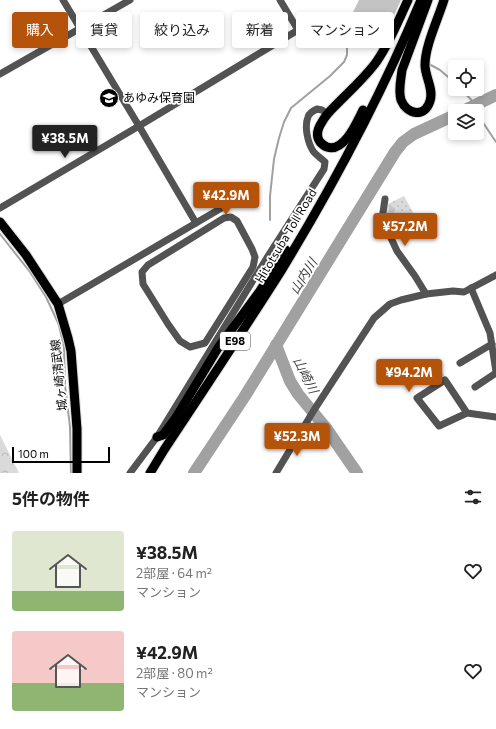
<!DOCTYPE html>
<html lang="ja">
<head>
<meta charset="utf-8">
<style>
	body { margin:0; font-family:Commissioner,"Noto Sans JP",sans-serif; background:#f6f6f6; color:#222; height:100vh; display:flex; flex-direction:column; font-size:15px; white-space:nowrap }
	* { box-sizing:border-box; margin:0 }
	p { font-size:13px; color:#767676 }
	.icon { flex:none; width:22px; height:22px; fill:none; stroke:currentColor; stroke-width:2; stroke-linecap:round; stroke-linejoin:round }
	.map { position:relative; height:473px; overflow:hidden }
	.panel { display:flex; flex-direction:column; background:#fff; flex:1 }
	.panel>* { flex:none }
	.top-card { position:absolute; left:12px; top:12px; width:472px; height:36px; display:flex; gap:8px }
	.buttons { position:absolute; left:448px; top:60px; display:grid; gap:8px }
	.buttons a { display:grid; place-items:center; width:36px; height:36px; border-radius:4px; background:#fff; box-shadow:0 2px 6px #0003; font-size:20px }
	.scale { position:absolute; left:12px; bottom:10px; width:98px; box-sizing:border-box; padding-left:4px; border:2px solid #000; border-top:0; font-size:11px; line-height:14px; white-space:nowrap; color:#000; -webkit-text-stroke:3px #fff; paint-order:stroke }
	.price { position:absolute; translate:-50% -34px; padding:0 9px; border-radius:4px; background:#b45309; color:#fff; font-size:13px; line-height:26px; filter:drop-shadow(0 1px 2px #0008) }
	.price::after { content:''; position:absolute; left:50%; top:24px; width:12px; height:9px; margin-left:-6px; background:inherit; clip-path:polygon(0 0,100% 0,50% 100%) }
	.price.selected { background:#222; color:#fff }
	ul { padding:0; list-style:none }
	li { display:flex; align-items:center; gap:12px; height:100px; padding:0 12px }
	li span { display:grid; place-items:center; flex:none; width:112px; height:80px; border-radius:4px; color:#555 }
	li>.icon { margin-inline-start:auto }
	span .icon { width:48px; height:48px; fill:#fffc; stroke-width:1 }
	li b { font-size:17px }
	h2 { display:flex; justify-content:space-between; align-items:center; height:48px; padding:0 12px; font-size:17px }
	.chip { padding:0 14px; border-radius:4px; background:#fff; box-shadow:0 2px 6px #0003; font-size:14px; line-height:36px }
	.chip.selected { background:#b45309; color:#fff }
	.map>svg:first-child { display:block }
	.forest { fill:url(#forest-crowns) }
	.park { fill:url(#park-dots) }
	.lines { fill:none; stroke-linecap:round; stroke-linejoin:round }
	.stream { stroke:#a1a1a1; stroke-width:2 }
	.river { stroke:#a1a1a1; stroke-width:12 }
	.building { fill:#c3c3c3 }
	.major-casing { stroke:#dbdbdb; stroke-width:11 }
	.minor { stroke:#535353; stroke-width:7 }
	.major { stroke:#000; stroke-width:9 }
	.labels { text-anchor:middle; stroke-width:3.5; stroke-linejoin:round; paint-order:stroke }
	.shield { fill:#fff; stroke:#4c4c4c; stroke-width:1 }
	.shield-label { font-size:11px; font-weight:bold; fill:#000 }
	.poi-label { font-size:12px; fill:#000; stroke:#fff; text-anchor:start }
	.street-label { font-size:12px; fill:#000; stroke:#fff }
	.water-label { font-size:13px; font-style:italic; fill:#424242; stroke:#fff }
</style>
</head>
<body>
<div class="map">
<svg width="496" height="473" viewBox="0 0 496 473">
	<defs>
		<pattern id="forest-crowns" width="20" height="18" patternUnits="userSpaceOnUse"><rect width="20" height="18" fill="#dadada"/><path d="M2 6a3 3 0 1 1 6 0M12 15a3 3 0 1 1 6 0" fill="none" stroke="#b9b9b9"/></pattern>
		<pattern id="park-dots" width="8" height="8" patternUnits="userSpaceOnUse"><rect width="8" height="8" fill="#dadada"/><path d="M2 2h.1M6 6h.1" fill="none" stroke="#b9b9b9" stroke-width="1.8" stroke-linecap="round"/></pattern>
	</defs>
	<rect width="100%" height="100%" fill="#fff"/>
	<polygon class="forest" points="0,435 19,473 0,473"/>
	<g class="park">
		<polygon points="404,196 420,225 393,237 384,221 388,204"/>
		<polygon points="439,366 445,377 436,383 430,373"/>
	</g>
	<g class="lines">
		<g class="stream">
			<polyline points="429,64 440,70 455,83"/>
			<polyline points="461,89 476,105 478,115 496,142"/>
			<path d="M270,220v-24l4,-37 5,-21 5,-16 7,-14 39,-32 14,-14 3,-7v-19c9,-7 27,2 36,6"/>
			<polyline points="0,234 30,272 46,297 59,325 64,348 65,385 70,427 71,473"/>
		</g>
		<g class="river">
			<polyline points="463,111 496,95"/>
			<polyline points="276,345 290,381 298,394 326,428 357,473"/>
			<polyline points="194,473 245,396 395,152 403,142 414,134 455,115"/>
		</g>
	</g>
	<g class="building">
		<polygon points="359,0 401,0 386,33 351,16"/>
		<polygon points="390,206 395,208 392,218 387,217"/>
	</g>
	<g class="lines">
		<g class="major-casing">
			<g id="major">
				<path d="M428,0l-26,70c-1,9 -4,21 -1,30 6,15 24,18 29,1 4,-12 -5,-24 -5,-36 0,-19 13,-46 19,-65"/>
				<path d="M363,110c-6,12 -19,43 -36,37 -3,-1 -5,-3 -7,-5 -5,-7 -2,-14 2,-20 4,-8 10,-13 16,-19 12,-12 25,-24 36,-38 14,-18 24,-44 34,-65"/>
				<polyline points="0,222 26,255 58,304 68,338 71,351 77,429 77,473"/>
				<polyline points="157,437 163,435 175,419 218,348 260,291 286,250"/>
				<path d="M150,473l14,-23c39,-59 79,-119 117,-179 53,-87 101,-177 140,-271"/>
			</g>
		</g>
		<g class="minor">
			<polyline points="63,0 139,126 196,223"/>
			<polyline points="0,74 130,0"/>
			<polyline points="385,199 382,219 382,222 391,238 397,251 415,276 426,294"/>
			<polyline points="0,208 139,126 298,30 280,0"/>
			<polygon points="231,217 237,221 252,249 255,257 253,267 205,343 190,347 180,341 168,324 143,284 142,272 148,265 224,218"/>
			<polyline points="471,288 490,333 496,372"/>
			<polyline points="58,304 247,193"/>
			<polyline points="460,363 492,344"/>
			<polyline points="475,387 496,373"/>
			<polyline points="467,413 445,380 417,398 439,426 467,413 496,417"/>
			<path d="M130,473l27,-36 111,-181 56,-87 1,-7c-4,-4 -9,-7 -12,-11 -5,-8 -9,-24 -5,-34 1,-4 5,-6 9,-8l5,1 5,4"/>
			<polyline points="276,473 314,410 374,318 390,304 401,300 426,294 453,291 464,292 496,275"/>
		</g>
		<use href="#major" class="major"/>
	</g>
	<defs>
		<g id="school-disc" transform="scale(1)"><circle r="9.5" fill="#000" stroke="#fff"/><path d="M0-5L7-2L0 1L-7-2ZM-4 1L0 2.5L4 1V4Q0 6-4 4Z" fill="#fff"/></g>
	</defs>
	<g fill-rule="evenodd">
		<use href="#school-disc" x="109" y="98"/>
	</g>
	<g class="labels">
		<rect class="shield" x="220" y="332" width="30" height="18" rx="3"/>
		<g class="shield-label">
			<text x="235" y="345">E98</text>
		</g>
		<g class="poi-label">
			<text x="123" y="102">あゆみ保育園</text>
		</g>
		<g class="street-label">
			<text transform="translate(286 236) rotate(-59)" y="4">Hitotsuba Toll Road</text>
			<text transform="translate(59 375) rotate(-96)" y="4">城ヶ崎清武線</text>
		</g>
		<g class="water-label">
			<text transform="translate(303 276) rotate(-58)" y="5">山内川</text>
			<text transform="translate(306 375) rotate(63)" y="5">山崎川</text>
		</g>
	</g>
</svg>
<div class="buttons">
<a><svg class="icon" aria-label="locate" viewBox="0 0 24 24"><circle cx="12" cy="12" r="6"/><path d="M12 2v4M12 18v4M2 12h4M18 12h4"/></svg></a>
<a><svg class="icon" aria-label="layers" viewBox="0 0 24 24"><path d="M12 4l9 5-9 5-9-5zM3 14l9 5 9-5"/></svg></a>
</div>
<div class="scale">100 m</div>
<b class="price selected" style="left:65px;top:159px">¥38.5M</b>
<b class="price" style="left:226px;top:216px">¥42.9M</b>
<b class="price" style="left:405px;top:247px">¥57.2M</b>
<b class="price" style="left:409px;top:393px">¥94.2M</b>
<b class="price" style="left:297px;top:457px">¥52.3M</b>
<div class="top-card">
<a class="chip selected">購入</a>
<a class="chip">賃貸</a>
<a class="chip">絞り込み</a>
<a class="chip">新着</a>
<a class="chip">マンション</a>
</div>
</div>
<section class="panel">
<h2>5件の物件<svg class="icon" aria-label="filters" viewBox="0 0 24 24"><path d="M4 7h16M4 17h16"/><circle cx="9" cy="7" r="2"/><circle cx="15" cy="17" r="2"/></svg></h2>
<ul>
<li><span style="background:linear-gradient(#dfe7d0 75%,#8fb573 0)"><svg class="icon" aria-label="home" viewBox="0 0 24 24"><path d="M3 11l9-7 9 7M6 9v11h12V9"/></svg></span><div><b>¥38.5M</b><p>2部屋 · 64 m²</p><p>マンション</p></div><svg class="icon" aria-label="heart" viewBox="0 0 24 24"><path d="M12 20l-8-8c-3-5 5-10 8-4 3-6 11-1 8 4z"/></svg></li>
<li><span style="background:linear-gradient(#f6c9c9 65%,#8fb573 0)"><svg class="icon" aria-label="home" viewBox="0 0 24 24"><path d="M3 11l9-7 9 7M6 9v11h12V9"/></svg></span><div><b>¥42.9M</b><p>2部屋 · 80 m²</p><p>マンション</p></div><svg class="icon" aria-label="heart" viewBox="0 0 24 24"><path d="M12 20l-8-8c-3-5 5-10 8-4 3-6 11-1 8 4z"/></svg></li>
</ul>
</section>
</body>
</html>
